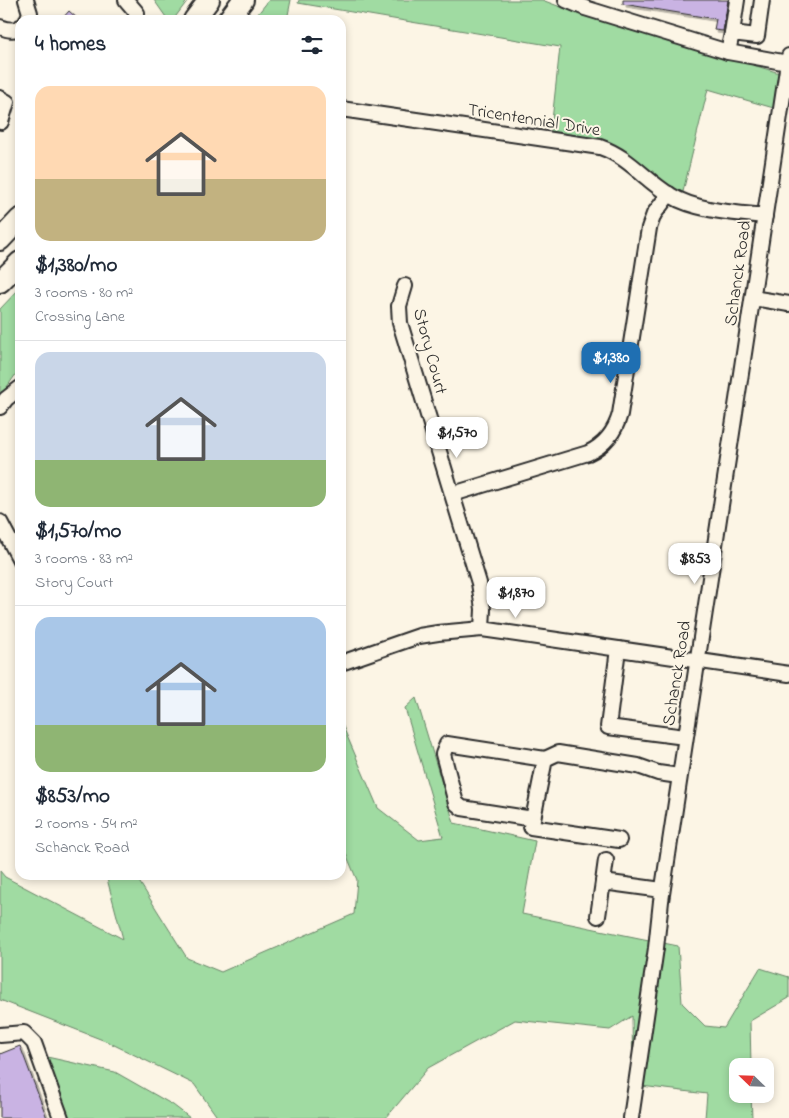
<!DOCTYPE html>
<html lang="en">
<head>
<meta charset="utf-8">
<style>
	body { margin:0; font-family:"Indie Flower",sans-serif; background:#f6f6f7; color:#1f2937; height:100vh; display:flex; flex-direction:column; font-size:19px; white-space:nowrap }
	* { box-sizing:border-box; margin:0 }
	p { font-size:16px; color:#747a83 }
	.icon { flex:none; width:28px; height:28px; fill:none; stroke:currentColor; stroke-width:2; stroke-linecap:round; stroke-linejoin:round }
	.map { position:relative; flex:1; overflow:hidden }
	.sheet { position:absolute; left:15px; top:15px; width:331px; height:865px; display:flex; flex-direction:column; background:#fff; border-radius:15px; box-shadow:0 2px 8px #0003 }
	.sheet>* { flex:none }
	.needle { width:32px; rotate:293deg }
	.tools { position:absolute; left:729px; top:1058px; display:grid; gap:10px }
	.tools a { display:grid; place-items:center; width:45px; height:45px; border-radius:10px; background:#fff; box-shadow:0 2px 8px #0003; font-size:25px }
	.price { position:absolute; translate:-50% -42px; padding:0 11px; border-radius:10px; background:#fff; color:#222; font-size:16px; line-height:32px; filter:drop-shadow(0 1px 2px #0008) }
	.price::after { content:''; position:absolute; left:50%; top:30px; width:15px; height:11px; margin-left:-8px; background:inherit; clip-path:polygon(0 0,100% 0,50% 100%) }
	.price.active { background:#1f6fb2; color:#fff }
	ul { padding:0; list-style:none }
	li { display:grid; align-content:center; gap:10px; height:265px; padding:0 20px }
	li+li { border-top:1px solid #e0e1e3 }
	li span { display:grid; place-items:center; height:155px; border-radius:15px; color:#555 }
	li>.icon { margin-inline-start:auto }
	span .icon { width:90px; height:90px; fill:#fffc; stroke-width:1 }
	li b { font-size:21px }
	h2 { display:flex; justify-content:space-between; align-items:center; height:60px; padding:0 20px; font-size:21px }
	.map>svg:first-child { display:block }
	.green { fill:#a0dba2; stroke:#668366 }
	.building { fill:#c9b3e3; stroke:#2b2b2b; filter:url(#shadow) }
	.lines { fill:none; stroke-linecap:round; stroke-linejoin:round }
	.minor-casing { stroke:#2b2b2b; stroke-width:18 }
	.highway-casing { stroke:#2b2b2b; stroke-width:24 }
	.minor { stroke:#fcf5e5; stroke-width:14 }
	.highway { stroke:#fcf5e5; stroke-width:20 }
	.labels { text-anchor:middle; stroke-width:4; stroke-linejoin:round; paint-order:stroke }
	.street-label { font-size:18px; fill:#2b2b2b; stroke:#fcf5e5 }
</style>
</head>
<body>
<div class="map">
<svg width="789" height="1118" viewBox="0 0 789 1118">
	<defs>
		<filter id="shadow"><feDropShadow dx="3" dy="3" stdDeviation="0" flood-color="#0004"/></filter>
	</defs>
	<rect width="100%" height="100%" fill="#fcf5e5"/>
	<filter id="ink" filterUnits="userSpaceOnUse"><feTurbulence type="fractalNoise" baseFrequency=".02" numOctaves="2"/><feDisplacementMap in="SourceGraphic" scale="10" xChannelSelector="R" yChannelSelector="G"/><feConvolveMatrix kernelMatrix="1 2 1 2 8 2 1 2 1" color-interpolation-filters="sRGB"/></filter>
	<g filter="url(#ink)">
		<g class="green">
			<polygon points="154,0 188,0 173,20 168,20"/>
			<polygon points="269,0 291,0 287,20 253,20"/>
			<polygon points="299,0 542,0 566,9 783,74 777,109 708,89 681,200 613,152 550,139 560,47 298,3"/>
			<polygon points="20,288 20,373 16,374 0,397 0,309"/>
			<polygon points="416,698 454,823 535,841 522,914 678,946 682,1003 705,1026 724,1028 760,968 789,977 789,998 750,1021 751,1066 738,1066 738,1094 751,1094 752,1118 705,1118 707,1094 633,1085 632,1016 610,1030 515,1020 428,1068 386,1118 218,1118 194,1084 108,1042 0,1000 0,871 5,877 123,939 106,875 135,875 187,958 221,972 354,914 357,880 341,842 341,722 378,808 419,840 443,837 405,708"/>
			<polygon points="47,1057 115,1072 173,1105 190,1118 68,1118"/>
		</g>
		<g class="building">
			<polygon points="623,0 728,0 723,31 714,30 716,19 623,4"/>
			<polygon points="69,11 79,20 61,20"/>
			<polygon points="20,1046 47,1118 0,1118 0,1054"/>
		</g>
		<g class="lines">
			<g class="minor-casing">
				<g id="minor">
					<polyline points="26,0 30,13 27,20"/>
					<polyline points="126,0 137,13 135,20"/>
					<polyline points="566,0 585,8 728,52 788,63"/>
					<path d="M0,27c6,2 14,5 20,0"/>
					<polyline points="732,33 737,0"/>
					<polyline points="728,52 732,33 757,36 762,0"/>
					<polyline points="0,98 7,102 1,122"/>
					<path d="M341,109l259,38c29,10 45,33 70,48 26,16 65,18 95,21"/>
					<polyline points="405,286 399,306 400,323 479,583 483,609 482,629"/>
					<polyline points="753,298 789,304"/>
					<polyline points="0,407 6,399 20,388"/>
					<path d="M453,494l135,-41c17,-8 27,-21 32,-39l29,-186 5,-14 15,-20"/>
					<polyline points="0,522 20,560"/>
					<polyline points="618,649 608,727 685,737"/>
					<polyline points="341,663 419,636 438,633 482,629 789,674"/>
					<polyline points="545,759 558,753 638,766 658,773 679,776"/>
					<polyline points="533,819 462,808 456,803 443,754 447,744 545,759 533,819 531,827 619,840"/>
					<polyline points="606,860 603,882 662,890"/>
					<polyline points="598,916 603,882"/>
					<polyline points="0,1035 24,1033 34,1043 61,1118"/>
					<polyline points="631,1118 656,948 661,901 707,598 789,56"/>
				</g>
			</g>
			<g class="highway-casing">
				<g id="highway">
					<polyline points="194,20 209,0"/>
					<polyline points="228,20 243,0"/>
					<polyline points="0,240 20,219"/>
					<polyline points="0,282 20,262"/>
				</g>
			</g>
			<use href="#minor" class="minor"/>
			<use href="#highway" class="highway"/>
		</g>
	</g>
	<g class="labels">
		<g class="street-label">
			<text transform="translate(534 119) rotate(9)" y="6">Tricentennial Drive</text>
			<text transform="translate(737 273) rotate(-82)" y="6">Schanck Road</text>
			<text transform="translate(431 351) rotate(75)" y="6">Story Court</text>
			<text transform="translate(676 673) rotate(-81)" y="6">Schanck Road</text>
		</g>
	</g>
</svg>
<div class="tools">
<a><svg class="needle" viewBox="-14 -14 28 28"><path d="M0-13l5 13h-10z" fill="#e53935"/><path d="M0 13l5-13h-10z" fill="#747a83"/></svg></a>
</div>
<b class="price active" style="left:611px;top:384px">$1,380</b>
<b class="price" style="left:457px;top:459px">$1,570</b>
<b class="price" style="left:695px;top:585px">$853</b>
<b class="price" style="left:516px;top:619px">$1,870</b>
<section class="sheet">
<h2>4 homes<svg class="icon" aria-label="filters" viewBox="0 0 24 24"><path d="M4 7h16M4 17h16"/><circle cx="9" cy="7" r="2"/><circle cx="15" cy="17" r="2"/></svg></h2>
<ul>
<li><span style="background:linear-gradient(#ffd9b3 60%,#c2b280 0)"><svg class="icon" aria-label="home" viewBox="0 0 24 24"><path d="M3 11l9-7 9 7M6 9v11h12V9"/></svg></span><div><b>$1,380/mo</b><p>3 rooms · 80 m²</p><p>Crossing Lane</p></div></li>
<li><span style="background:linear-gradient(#c9d6e8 70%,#8fb573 0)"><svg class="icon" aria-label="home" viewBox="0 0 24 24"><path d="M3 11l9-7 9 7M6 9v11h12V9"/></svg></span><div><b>$1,570/mo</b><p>3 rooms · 83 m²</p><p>Story Court</p></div></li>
<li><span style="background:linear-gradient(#a9c7e8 70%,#8fb573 0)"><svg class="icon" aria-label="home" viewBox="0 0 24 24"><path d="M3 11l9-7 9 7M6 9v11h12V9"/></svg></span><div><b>$853/mo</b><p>2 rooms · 54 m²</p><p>Schanck Road</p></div></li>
</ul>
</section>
</div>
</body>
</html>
